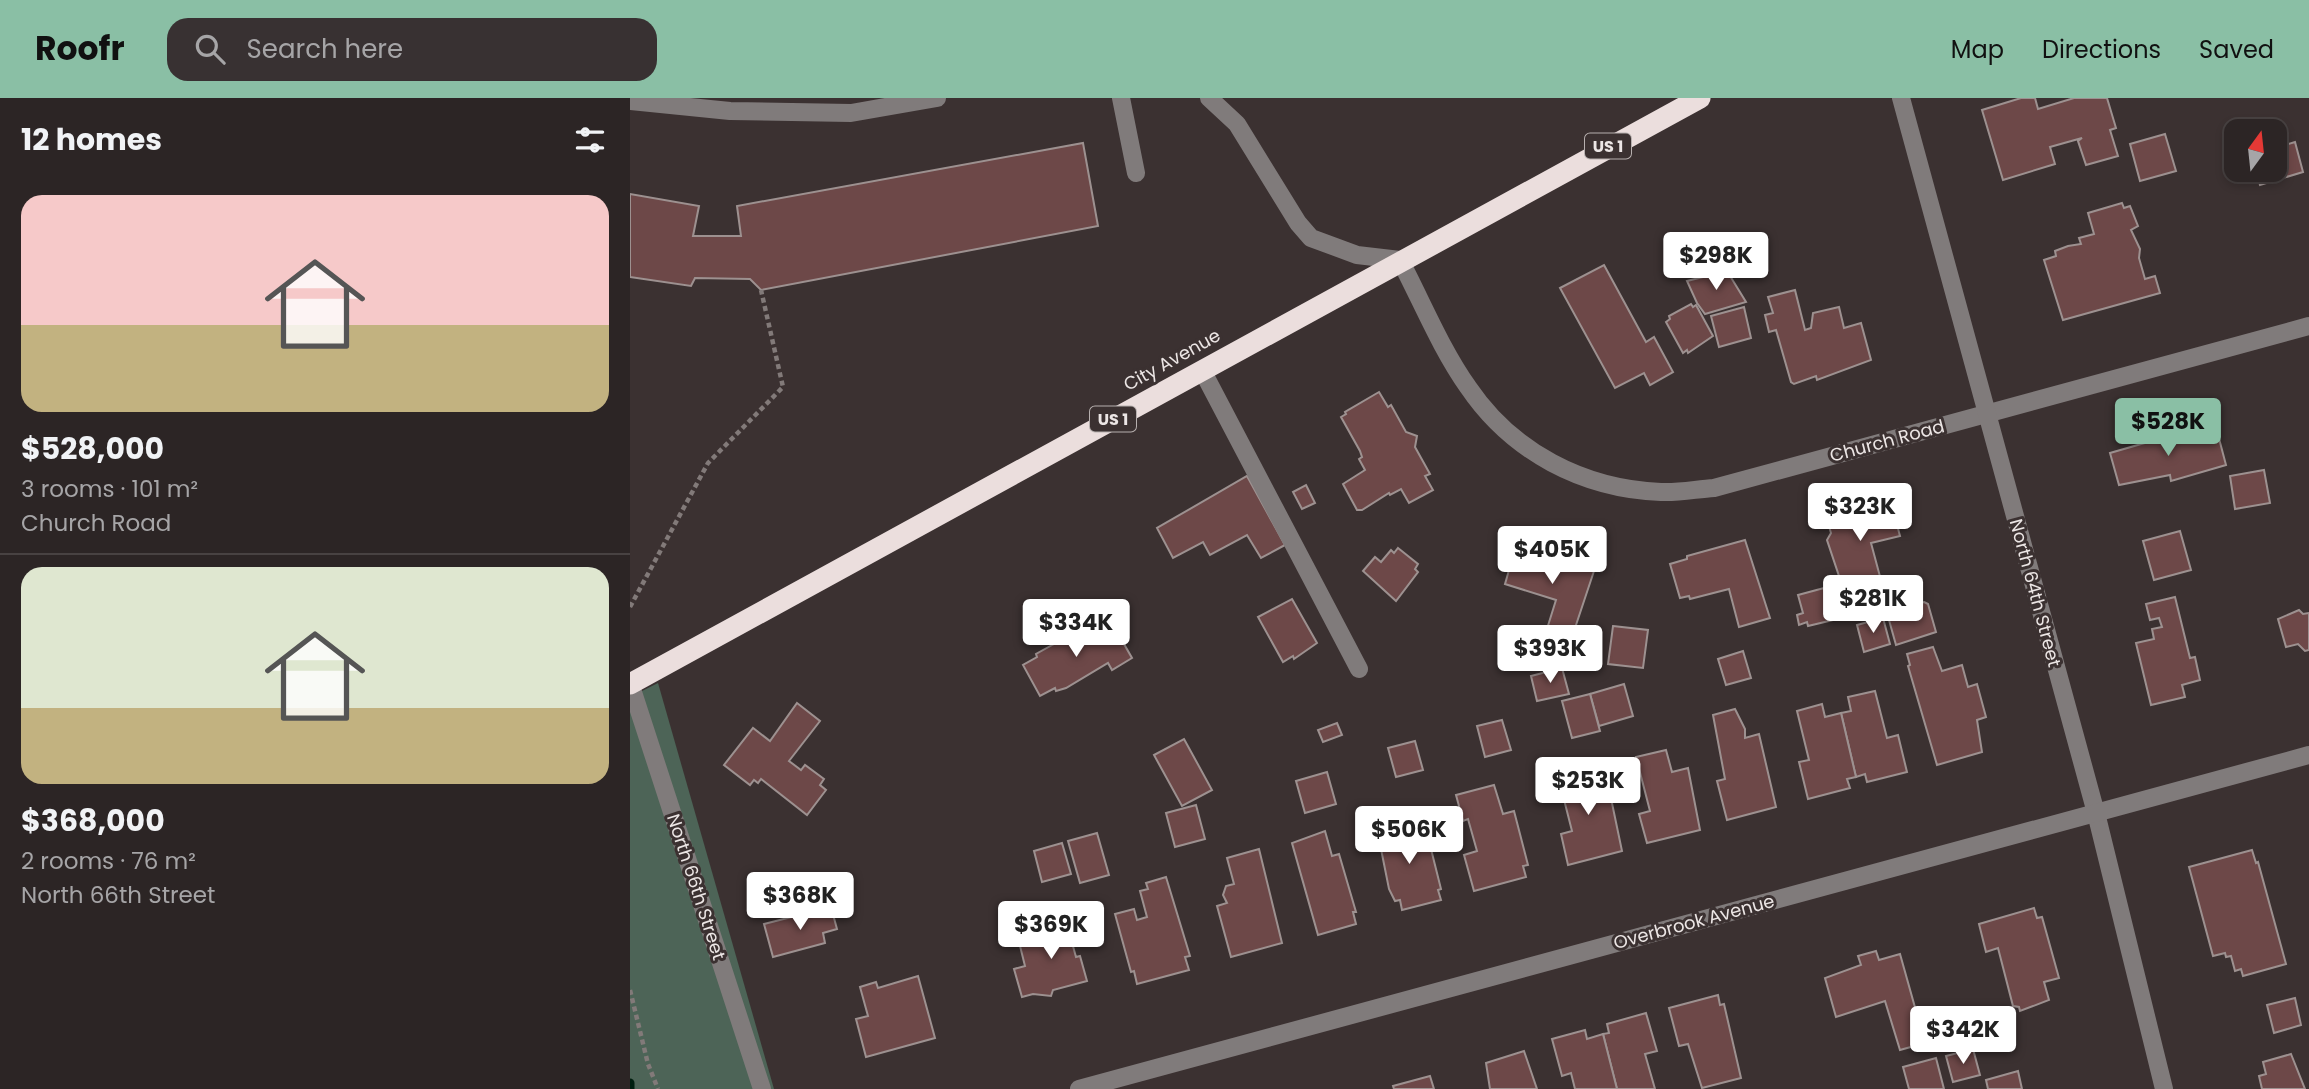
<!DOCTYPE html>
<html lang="en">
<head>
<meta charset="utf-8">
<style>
	body { margin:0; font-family:Poppins,sans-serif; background:#383132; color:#f1f3f6; height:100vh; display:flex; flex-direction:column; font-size:26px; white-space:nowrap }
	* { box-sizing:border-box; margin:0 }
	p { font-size:23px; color:#a6a5a7 }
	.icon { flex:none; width:38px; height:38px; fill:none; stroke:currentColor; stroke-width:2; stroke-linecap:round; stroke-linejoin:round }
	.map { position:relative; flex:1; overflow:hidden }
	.details { display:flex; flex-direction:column; background:#2c2525; width:630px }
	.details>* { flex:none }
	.needle { width:46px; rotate:15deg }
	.fabs { position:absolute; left:1594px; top:21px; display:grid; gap:14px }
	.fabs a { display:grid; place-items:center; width:63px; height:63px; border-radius:14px; background:#2c2525; box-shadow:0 4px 10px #0003,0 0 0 2px #484242; font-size:35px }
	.price { position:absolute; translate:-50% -60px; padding:0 16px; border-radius:7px; background:#fff; color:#222; font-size:23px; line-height:46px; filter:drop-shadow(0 2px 4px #0008) }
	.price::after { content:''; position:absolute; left:50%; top:42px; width:21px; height:16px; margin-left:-10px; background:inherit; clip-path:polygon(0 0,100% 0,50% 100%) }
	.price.selected { background:#8abfa5; color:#111 }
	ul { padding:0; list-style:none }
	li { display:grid; align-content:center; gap:14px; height:371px; padding:0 21px }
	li+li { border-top:2px solid #484242 }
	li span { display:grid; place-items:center; height:217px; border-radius:21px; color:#555 }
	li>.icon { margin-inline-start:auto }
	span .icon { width:126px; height:126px; fill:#fffc; stroke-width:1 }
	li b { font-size:30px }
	h2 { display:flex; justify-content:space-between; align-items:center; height:84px; padding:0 21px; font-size:30px }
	header { display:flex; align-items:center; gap:42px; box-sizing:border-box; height:98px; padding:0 35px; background:#8abfa5; color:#111 }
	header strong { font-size:33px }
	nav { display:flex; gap:38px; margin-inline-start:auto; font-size:24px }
	.search { width:490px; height:63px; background:#383132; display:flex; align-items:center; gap:18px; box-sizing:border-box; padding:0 24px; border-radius:21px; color:#a6a5a7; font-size:26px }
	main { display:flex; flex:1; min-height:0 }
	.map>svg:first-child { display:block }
	.green { fill:#4d6457 }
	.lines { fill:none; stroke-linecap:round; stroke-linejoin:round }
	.stream { stroke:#001f10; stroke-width:9 }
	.building { fill:#6d4848; stroke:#9d9190; stroke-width:2 }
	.path { stroke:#827a79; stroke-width:4.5; stroke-dasharray:5 3.5; stroke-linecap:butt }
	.minor { stroke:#807b7b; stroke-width:18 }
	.highway { stroke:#ebdedd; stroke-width:21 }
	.labels { text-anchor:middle; stroke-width:6; stroke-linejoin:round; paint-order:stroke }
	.shield { fill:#3b3131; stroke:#b7b0af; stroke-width:2 }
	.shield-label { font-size:16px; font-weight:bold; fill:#ece6e5 }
	.street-label { font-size:18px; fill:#ece6e5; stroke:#3b3131 }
</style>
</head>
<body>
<header>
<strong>Roofr</strong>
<div class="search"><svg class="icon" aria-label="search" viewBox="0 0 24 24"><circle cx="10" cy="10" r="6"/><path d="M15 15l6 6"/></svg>Search here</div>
<nav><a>Map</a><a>Directions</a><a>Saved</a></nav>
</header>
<main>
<section class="details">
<h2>12 homes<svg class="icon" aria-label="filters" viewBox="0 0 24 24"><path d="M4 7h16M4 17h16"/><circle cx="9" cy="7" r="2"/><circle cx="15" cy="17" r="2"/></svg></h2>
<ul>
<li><span style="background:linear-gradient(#f6c9c9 60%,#c2b280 0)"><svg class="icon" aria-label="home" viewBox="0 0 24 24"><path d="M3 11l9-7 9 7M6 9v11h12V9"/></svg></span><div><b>$528,000</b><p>3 rooms · 101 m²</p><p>Church Road</p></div></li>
<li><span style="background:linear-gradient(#dfe7d0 65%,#c2b280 0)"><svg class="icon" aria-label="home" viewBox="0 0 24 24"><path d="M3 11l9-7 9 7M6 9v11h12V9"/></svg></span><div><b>$368,000</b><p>2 rooms · 76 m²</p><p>North 66th Street</p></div></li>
</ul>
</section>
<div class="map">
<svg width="1679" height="991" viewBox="0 0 1679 991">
	<rect width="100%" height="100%" fill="#3b3131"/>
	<polygon class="green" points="28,585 144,991 0,991 0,599"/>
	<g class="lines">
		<polyline class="stream" points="0,985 0,991"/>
	</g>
	<g class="building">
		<polygon points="1391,0 1405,0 1408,11 1444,0 1477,0 1486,30 1480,32 1488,58 1456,67 1448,43 1452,40 1420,49 1425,66 1373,82 1352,12"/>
		<polygon points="1535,36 1546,73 1510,83 1500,46"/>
		<polygon points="1665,44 1673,74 1630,87 1626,72 1645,72 1645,50"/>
		<polygon points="453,45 468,128 131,192 120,181 65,180 61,188 0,179 0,96 69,108 63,138 111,138 107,108"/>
		<polygon points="1492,105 1494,110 1500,108 1508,128 1501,132 1510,151 1509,160 1515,181 1525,178 1530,195 1433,222 1414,162 1426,158 1425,153 1438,148 1451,146 1449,140 1464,136 1458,115"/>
		<polygon points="974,167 1016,244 1024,239 1043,274 1020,287 1014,275 985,290 930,190"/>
		<polygon points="1097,173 1116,204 1075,216 1067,205 1057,183"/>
		<polygon points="1165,192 1175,232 1181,230 1183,215 1209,209 1214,230 1231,225 1241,262 1187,282 1186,278 1164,286 1161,284 1146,232 1139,234 1135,217 1143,215 1138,199"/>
		<polygon points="1061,206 1063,209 1066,207 1083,238 1058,255 1057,252 1053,255 1036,224 1040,221 1039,218"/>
		<polygon points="1114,209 1121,240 1089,249 1081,218"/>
		<polygon points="749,294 758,309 761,307 776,334 787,338 785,349 800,376 795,378 803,392 779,405 771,391 760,397 759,395 732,412 727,412 713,386 735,372 729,361 732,359 730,353 711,319 716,316 715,314"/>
		<polygon points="1587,333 1596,367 1541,383 1540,377 1489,387 1480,355 1518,344 1516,340 1532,335 1534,341 1557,335 1558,341"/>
		<polygon points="1634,372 1640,405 1605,411 1600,378"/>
		<polygon points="617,378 655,447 631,460 617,437 580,457 573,444 543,460 527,430"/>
		<polygon points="676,387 685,405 672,411 663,394"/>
		<polygon points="1260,401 1270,438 1241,445 1252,486 1215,496 1197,442 1201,435 1196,418"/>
		<polygon points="1550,433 1561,472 1524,482 1513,443"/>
		<polygon points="1115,442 1140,520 1109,529 1099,491 1060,501 1059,498 1050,500 1040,466 1057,461 1057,458"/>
		<polygon points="886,448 926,460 931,456 939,460 939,465 964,473 941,542 916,534 926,502 875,486"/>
		<polygon points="768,450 788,466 785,471 788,474 766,503 733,473 745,459 751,464 761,452 764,455"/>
		<polygon points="1194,490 1203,522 1178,528 1177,524 1169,527 1167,517 1173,515 1168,497"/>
		<polygon points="1545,499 1560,560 1565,559 1570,582 1552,587 1555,599 1521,607 1506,545 1524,541 1522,531 1532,529 1529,520 1520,522 1516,506"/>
		<polygon points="662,501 687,545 664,561 663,558 653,564 628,519"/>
		<polygon points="1294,504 1298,506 1306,534 1266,547 1257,515"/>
		<polygon points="1669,512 1673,516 1679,515 1679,552 1675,553 1668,546 1656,549 1648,521"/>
		<polygon points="1253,520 1260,546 1234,554 1227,527"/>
		<polygon points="462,525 468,536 483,527 502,560 482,572 478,565 436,590 426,593 425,590 410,598 393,567 407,559 406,556"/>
		<polygon points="983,528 1018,532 1013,570 978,566"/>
		<polygon points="1303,549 1312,573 1332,567 1338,589 1347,586 1356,619 1347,622 1352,654 1307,667 1278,568 1280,567 1277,556"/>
		<polygon points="1113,553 1121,580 1096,587 1088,561"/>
		<polygon points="932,570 939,596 907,603 901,578"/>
		<polygon points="994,586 1003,618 969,628 960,596"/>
		<polygon points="1245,593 1257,640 1268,637 1277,674 1237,684 1235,676 1226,679 1211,615 1221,613 1218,599"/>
		<polygon points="960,596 970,633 942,640 932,603"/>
		<polygon points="167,605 190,623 159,663 171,672 175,667 194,681 190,687 196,692 177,717 131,681 128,685 124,682 120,687 94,667 123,630 140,643"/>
		<polygon points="1192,606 1195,619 1211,615 1226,679 1217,681 1220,690 1178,701 1169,664 1179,662 1167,613"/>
		<polygon points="1105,611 1115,631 1115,640 1129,636 1146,709 1097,722 1087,683 1095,681 1083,617"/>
		<polygon points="872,622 881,652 855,659 847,628"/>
		<polygon points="707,625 712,637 693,644 688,632"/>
		<polygon points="554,641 582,692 552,708 524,657"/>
		<polygon points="785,643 793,672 766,679 758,650"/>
		<polygon points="1036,652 1042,674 1058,670 1070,732 1017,745 1009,716 1020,713 1006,659"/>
		<polygon points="958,667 964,690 978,686 992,753 938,767 931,736 942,733 927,674"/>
		<polygon points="697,674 706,706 675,715 666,683"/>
		<polygon points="864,687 873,716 884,713 898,767 893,768 896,779 844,793 834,757 847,753 838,721 833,723 826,697"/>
		<polygon points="566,707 575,741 545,749 536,715"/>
		<polygon points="782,722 787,742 798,739 811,791 808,792 811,802 772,812 770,802 765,803 759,791 747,731"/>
		<polygon points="695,733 702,758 709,756 726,814 723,814 726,826 688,837 662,745"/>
		<polygon points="467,735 479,777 450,785 438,743"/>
		<polygon points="432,745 441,776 412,784 404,753"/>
		<polygon points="629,751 652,845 601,859 587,808 597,805 593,797 596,788 604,786 597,760"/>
		<polygon points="1622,752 1626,765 1628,764 1656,866 1613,878 1611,871 1605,873 1601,858 1596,859 1595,855 1583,858 1559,769"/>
		<polygon points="536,779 560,858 555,859 559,872 507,886 504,873 501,874 485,816 504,811 507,822 517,819 510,793 518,791 516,785"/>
		<polygon points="201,809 207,831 193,835 195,845 143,859 134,826"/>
		<polygon points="1404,810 1407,820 1412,819 1429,880 1414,884 1419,902 1390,913 1389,909 1383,908 1368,850 1356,854 1349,826"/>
		<polygon points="439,816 445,840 441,841 446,859 450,858 457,883 423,892 421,898 403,896 392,899 384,871 395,868 390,848 418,840 413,823"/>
		<polygon points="1246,853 1249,862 1270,856 1295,945 1270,952 1255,903 1206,919 1195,880 1231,867 1228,858"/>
		<polygon points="288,878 305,940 236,959 226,921 238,918 230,889 246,884 248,890"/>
		<polygon points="1088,897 1090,907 1094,906 1111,980 1072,990 1058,946 1049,948 1039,910"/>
		<polygon points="1665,900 1671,927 1644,935 1637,907"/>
		<polygon points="1016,915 1027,953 1015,956 1025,991 987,991 973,936 979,935 977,926"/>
		<polygon points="955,932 957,941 973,936 987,991 945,991 941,975 932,978 922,941"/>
		<polygon points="1343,951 1350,977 1323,984 1316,958"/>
		<polygon points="894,953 907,991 860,991 856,965"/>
		<polygon points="1661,956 1675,991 1632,991 1629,978 1636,976 1633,964"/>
		<polygon points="1306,960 1314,991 1279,991 1273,969"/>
		<polygon points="1388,973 1392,991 1358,991 1356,982"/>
		<polygon points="800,978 804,991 764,991 763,988"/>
	</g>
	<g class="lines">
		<g class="path">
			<polyline points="0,509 78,365 153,289 131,192"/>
			<polyline points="0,892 18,966 28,991"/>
		</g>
		<g class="minor">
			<polyline points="491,0 506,75"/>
			<path d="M579,0l28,26 61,99 13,15 46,17 43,5c22,42 41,89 68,127 44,65 115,102 193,105 18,1 36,-3 53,-4l595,-162"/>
			<polyline points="1271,0 1466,715 1534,991"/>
			<polyline points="0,3 100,13 221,15 307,0"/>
			<polyline points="572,272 729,571"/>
			<polyline points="0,585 132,991"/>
			<polyline points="449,991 1679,657"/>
		</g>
		<polyline class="highway" points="0,586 1070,0"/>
	</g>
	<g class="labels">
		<g class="shield">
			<rect x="955" y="35.5" width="46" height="25" rx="5"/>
			<rect x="460" y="308.5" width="46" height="25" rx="5"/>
		</g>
		<g class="shield-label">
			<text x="978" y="54">US 1</text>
			<text x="483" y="327">US 1</text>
		</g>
		<g class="street-label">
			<text transform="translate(542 262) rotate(-29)" y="6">City Avenue</text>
			<text transform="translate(1257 343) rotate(-15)" y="6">Church Road</text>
			<text transform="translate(1405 495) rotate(75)" y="6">North 64th Street</text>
			<text transform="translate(66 789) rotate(72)" y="6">North 66th Street</text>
			<text transform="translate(1064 824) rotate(-15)" y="6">Overbrook Avenue</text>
		</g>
	</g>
</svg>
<div class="fabs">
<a><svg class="needle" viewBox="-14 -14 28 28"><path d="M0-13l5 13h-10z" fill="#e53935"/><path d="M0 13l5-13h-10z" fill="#a6a5a7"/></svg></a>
</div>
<b class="price" style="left:1086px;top:194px">$298K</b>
<b class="price selected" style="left:1538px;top:360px">$528K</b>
<b class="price" style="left:1230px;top:445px">$323K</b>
<b class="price" style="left:922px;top:488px">$405K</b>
<b class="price" style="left:1243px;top:537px">$281K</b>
<b class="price" style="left:446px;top:561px">$334K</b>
<b class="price" style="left:920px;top:587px">$393K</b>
<b class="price" style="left:958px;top:719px">$253K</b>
<b class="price" style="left:779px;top:768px">$506K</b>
<b class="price" style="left:170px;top:834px">$368K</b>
<b class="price" style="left:421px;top:863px">$369K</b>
<b class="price" style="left:1333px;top:968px">$342K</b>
</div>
</main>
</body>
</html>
